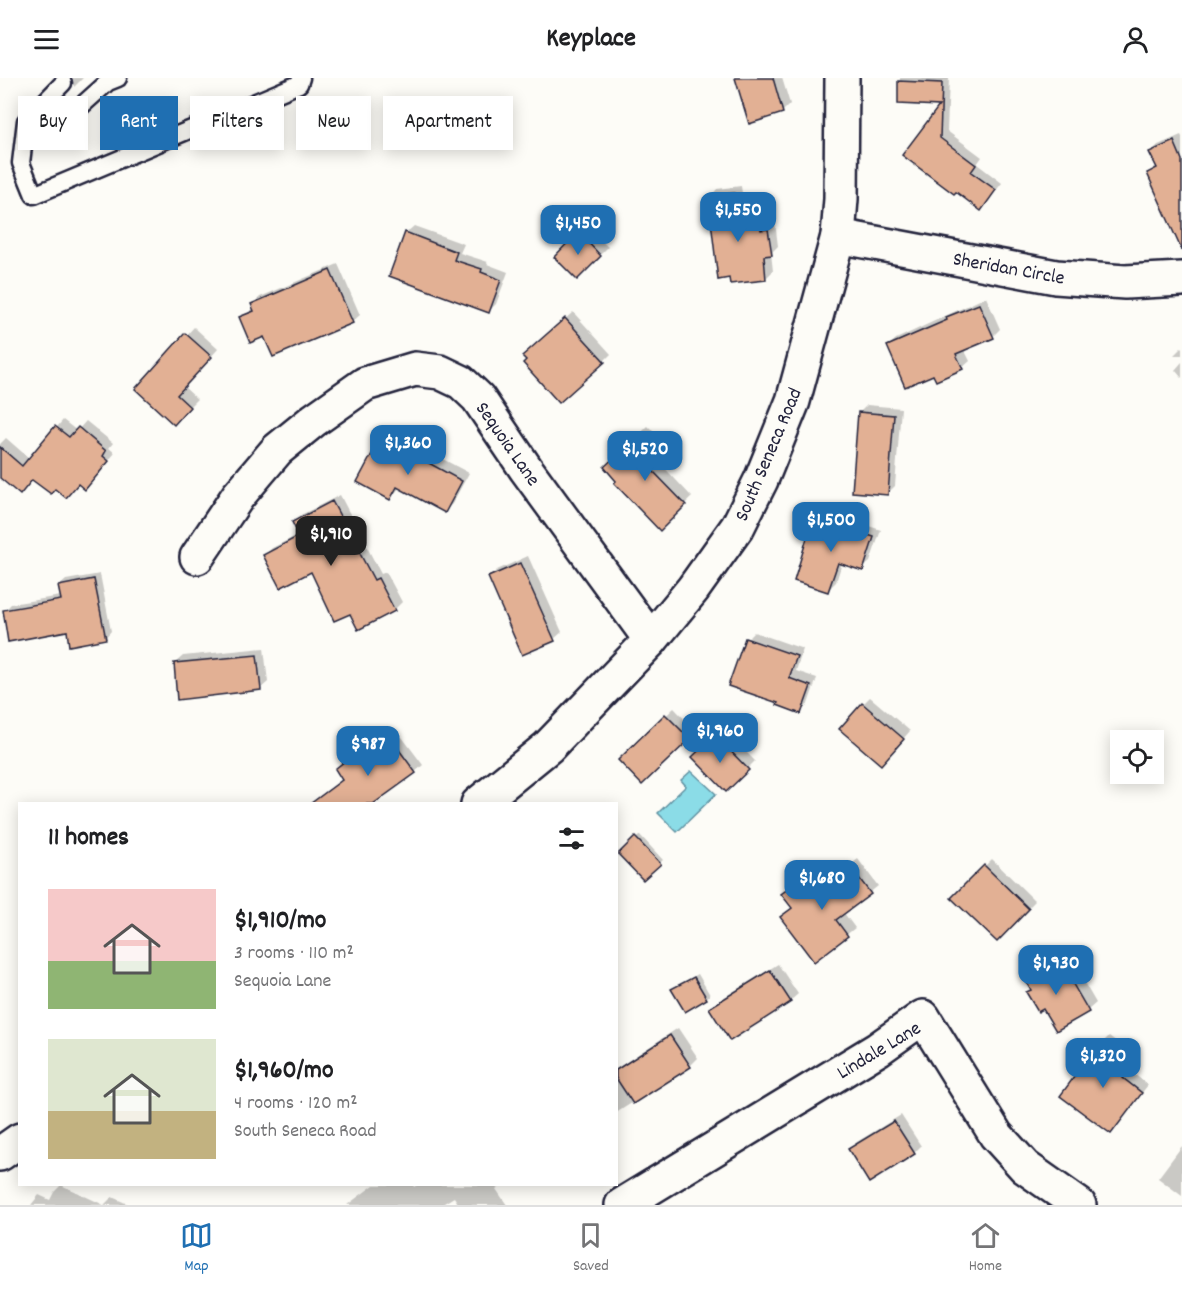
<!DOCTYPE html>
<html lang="en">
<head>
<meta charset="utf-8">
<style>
	body { margin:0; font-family:Dekko,sans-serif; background:#f2f2f2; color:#202124; height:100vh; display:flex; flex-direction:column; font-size:22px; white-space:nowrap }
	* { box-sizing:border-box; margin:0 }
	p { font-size:20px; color:#757577 }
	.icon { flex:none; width:33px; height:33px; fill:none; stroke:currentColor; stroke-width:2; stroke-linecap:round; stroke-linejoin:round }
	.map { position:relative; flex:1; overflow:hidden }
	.panel { position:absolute; left:18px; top:724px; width:600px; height:384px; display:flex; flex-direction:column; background:#fff; border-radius:0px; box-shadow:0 3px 15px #0003 }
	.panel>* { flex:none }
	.guide { position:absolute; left:18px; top:18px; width:600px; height:54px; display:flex; gap:12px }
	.buttons { position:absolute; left:1110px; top:652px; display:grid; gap:12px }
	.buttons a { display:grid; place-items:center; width:54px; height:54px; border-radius:0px; background:#fff; box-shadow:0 3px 15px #0003; font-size:30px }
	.price { position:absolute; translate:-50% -51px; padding:0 14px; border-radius:12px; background:#1f6fb2; color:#fff; font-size:20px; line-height:39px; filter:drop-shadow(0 2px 3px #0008) }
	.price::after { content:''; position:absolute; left:50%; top:36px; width:18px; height:14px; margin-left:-9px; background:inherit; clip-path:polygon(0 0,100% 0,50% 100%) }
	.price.on { background:#222; color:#fff }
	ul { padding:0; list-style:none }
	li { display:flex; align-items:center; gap:18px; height:150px; padding:0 30px }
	li span { display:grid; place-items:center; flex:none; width:168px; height:120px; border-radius:0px; color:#555 }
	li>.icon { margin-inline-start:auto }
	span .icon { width:72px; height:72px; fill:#fffc; stroke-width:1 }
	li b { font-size:26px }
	h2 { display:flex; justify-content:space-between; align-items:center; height:72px; padding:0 30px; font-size:26px }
	.tag { padding:0 21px; border-radius:0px; background:#fff; box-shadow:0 3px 15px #0003; font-size:21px; line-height:54px }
	.tag.on { background:#1f6fb2; color:#fff }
	header { display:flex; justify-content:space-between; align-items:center; height:78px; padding:0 30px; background:#fff; font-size:27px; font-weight:700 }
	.tab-bar { display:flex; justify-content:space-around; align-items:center; height:84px; border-top:2px solid #e0e0e0; background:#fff; font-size:16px; color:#757577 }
	.tab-bar a { display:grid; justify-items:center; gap:3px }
	.tab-bar .on { color:#1f6fb2 }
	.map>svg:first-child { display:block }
	.water { fill:#8bdce7; stroke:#6192a2; stroke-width:1.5 }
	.shadow { fill:#0003 }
	.building { fill:#e2b094; stroke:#22223b; stroke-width:1.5 }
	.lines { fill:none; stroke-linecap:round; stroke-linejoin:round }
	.service-casing { stroke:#22223b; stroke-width:21 }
	.minor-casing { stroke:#22223b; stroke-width:38 }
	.service { stroke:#fdfcf7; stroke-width:16 }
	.minor { stroke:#fdfcf7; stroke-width:33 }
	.labels { text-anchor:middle; stroke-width:6; stroke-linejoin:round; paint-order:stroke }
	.street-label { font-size:20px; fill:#22223b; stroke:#fdfcf7 }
</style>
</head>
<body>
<header><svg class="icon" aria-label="menu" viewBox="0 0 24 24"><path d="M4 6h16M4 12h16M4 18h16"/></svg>Keyplace<svg class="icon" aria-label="person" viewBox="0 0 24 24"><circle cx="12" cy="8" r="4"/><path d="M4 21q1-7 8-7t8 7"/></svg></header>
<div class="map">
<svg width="1182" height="1127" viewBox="0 0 1182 1127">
	<rect width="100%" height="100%" fill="#fdfcf7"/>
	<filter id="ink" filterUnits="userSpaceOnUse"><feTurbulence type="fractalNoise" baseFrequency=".0167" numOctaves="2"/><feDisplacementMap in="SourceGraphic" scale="12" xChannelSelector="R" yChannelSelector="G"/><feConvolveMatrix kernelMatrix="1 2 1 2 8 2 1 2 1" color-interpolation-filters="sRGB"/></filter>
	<g filter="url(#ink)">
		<polygon class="water" points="691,693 716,716 677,754 658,735 686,708 681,702"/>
		<g class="shadow">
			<polygon points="73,0 83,0 74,9"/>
			<polygon points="736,0 782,0 790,26 782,34"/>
			<polygon points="900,0 949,0 947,53 982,79 977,86 1002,105 987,124 904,77 942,26 899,25"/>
			<polygon points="1181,57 1182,59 1182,137 1149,95 1157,87 1151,74 1158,67"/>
			<polygon points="741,108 745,136 766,134 768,145 775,144 778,168 771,175 773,193 766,200 710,119 717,111"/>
			<polygon points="414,148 464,166 460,175 488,184 487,186 508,194 496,226 489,233 406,155"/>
			<polygon points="586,148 608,169 577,200 556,179"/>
			<polygon points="338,186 360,237 352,244 265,257 241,240 254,230 253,226 260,219"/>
			<polygon points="986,219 1000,251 993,258 964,271 970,283 962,290 888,268 896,261"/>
			<polygon points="573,234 611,276 604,283 532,271"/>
			<polygon points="194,249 218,271 184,309 197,321 174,344 137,311"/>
			<polygon points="1182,269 1182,277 1174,277"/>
			<polygon points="1182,284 1182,300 1175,292"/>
			<polygon points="867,327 901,330 895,408 887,416 859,335"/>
			<polygon points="63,342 77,353 86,343 113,365 109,370 115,375 85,410 79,405 55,409 33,400 0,398 0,366 6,360 30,381"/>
			<polygon points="648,348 672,373 660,385 692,419 660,450 606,389"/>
			<polygon points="390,353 469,395 452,426 444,433 400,409 390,421 383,360"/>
			<polygon points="340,417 381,496 386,494 402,524 394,532 351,534 311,492 265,477 272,470 300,456 294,445 301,437"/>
			<polygon points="822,433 881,452 870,484 862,491 842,485 836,504 828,512 815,441"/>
			<polygon points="528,478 562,554 554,561 489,500 497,492"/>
			<polygon points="100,496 111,553 105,560 68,551 4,533 11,526 61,518 59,508 66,502"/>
			<polygon points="754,554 803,571 796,593 817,600 808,626 801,634 747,561"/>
			<polygon points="264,570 268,604 260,611 175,585 183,578"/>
			<polygon points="870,619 910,653 888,678 863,626"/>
			<polygon points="674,630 696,653 642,705 620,682"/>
			<polygon points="723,650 755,683 726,712 694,679"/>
			<polygon points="402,659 423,687 415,694 372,726 314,726 344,701 337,691 351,677 373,660 382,673"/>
			<polygon points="640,757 663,782 643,800 620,776"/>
			<polygon points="858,781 878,808 844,835 855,850 814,882 782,839 793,829 791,809 817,790 828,804"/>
			<polygon points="992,781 1035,823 997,862 953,820"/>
			<polygon points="1067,875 1096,925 1088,932 1056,951 1043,929 1028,915 1032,910 1027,901 1035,894"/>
			<polygon points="778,886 798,916 790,923 711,930 718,923"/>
			<polygon points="698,896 710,917 706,920 673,911"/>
			<polygon points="678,950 698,980 690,988 616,1035 616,991"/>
			<polygon points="1109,958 1138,980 1129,992 1148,1007 1111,1054 1102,965"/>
			<polygon points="901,1037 921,1068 914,1075 850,1072 857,1064"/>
			<polygon points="1182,1068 1182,1118 1158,1100"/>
			<polygon points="61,1107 104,1127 112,1119 130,1127 31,1127 39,1117 50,1122 54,1114"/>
			<polygon points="374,1107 413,1107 414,1109 417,1107 503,1107 496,1111 507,1127 459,1127 454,1119 441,1127 347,1127"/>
		</g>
		<g class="building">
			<polygon points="735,0 773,0 783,35 749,46"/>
			<polygon points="898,3 942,5 940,60 976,87 971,94 996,112 981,133 956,114 954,116 902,77 939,28 898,26"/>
			<polygon points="1174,63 1182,82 1182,173 1147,95 1157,90 1149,74"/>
			<polygon points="734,115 738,143 759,141 761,152 768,151 772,177 764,178 766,202 730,206 729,200 718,202 708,118"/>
			<polygon points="405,154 457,174 454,182 482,191 481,194 501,202 489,235 389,198"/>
			<polygon points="578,154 601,178 577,202 554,179"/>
			<polygon points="330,192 353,245 273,279 264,259 250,265 239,239 254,233 251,226"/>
			<polygon points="979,226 994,260 956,276 963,291 936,303 933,297 905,309 887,268 947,242 946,239"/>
			<polygon points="565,240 605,284 559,325 523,285 526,282 522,278"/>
			<polygon points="185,255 212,279 177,317 190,329 174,347 135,311"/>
			<polygon points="858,334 894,337 888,417 852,414"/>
			<polygon points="55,348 69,359 78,349 106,373 103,378 109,383 85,412 78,406 66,420 55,411 51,416 32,402 20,417 0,400 0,369 22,388"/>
			<polygon points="640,355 666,382 653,393 686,427 660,453 614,405 616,403 604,389"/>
			<polygon points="381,359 462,403 445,435 397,409 390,422 357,404"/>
			<polygon points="332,423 374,502 378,500 395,533 358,552 350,536 334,543 311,494 280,510 263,477 299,458 292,444"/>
			<polygon points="813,440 874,459 863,493 838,485 828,514 794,503"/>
			<polygon points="520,485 555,563 522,577 488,499"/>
			<polygon points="94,501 106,561 69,568 67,553 8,564 3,532 61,522 58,508"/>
			<polygon points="745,560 797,578 789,600 811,608 801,636 777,627 778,625 728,608"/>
			<polygon points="257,577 261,612 177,622 174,585"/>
			<polygon points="862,625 904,661 881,687 839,651"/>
			<polygon points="665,636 690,661 642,707 618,682"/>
			<polygon points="715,657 749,692 726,714 692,679"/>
			<polygon points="394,665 416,695 373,726 310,726 342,702 335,691 365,667 374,680"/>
			<polygon points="635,759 661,786 643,802 618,776"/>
			<polygon points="984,787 1029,831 997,864 951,820"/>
			<polygon points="850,788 871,816 836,842 848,858 814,884 780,839 792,830 781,816 809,796 820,810"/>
			<polygon points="1059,882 1089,934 1056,953 1043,931 1038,934 1026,914 1031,912 1025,901"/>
			<polygon points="770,892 791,924 730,963 709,930"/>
			<polygon points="694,899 707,921 685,934 671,911"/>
			<polygon points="670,957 691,989 633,1026 616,1000 616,992"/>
			<polygon points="1100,964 1132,988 1123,1000 1142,1015 1111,1056 1060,1018"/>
			<polygon points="894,1043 915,1076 869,1105 848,1071"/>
		</g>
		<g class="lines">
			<g class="service-casing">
				<g id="service">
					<polyline points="63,5 26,43 21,85 34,117 299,6 301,0"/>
					<polyline points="32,40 54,32 79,30 108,4 118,0"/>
				</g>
			</g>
			<g class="minor-casing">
				<g id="minor">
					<polyline points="838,158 1056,199 1125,204 1182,201"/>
					<polyline points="197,479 238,418 277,372 314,342 365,306 415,291 440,294 461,304 478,320 526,391 651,562"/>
					<polyline points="478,726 548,669 651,562 693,511 738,448 761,402 793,323 838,158 841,121 842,0"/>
					<polyline points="0,1076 20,1062"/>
					<polyline points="622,1127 878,971 923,939 996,1057 1025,1089 1079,1127"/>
				</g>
			</g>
			<use href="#service" class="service"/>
			<use href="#minor" class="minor"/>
		</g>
	</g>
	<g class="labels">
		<g class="street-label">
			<text transform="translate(1009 189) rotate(10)" y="7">Sheridan Circle</text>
			<text transform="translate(509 365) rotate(55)" y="7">Sequoia Lane</text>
			<text transform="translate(767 376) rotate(-67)" y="7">South Seneca Road</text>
			<text transform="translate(878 971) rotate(-31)" y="7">Lindale Lane</text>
		</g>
	</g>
</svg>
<div class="buttons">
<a><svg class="icon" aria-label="locate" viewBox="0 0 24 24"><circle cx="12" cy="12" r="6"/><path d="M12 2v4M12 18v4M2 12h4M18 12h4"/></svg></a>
</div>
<b class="price" style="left:738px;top:165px">$1,550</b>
<b class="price" style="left:578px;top:178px">$1,450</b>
<b class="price" style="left:408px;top:398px">$1,360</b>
<b class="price" style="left:645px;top:404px">$1,520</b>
<b class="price" style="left:831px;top:475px">$1,500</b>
<b class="price on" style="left:331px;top:489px">$1,910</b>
<b class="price" style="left:720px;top:686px">$1,960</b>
<b class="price" style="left:368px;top:699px">$987</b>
<b class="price" style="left:822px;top:833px">$1,680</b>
<b class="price" style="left:1056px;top:918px">$1,930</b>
<b class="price" style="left:1103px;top:1011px">$1,320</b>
<div class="guide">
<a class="tag">Buy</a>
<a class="tag on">Rent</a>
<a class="tag">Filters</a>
<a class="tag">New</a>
<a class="tag">Apartment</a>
</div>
<section class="panel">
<h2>11 homes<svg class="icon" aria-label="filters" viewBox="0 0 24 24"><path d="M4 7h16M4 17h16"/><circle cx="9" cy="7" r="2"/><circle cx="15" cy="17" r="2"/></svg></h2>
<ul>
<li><span style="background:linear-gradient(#f6c9c9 60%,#8fb573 0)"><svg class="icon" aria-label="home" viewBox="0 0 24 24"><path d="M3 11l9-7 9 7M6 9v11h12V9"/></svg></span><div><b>$1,910/mo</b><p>3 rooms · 110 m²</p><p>Sequoia Lane</p></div></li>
<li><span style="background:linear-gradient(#dfe7d0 60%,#c2b280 0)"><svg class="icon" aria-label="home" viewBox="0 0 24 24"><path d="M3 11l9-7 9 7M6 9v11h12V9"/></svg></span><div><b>$1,960/mo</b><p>4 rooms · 120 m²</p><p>South Seneca Road</p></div></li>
</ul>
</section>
</div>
<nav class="tab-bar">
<a class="on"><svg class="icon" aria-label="map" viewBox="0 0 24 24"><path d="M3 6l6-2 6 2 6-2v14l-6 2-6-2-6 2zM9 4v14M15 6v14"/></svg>Map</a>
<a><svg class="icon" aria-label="saved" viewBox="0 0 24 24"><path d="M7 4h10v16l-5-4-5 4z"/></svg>Saved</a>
<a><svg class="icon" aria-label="home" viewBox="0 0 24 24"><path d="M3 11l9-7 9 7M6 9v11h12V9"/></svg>Home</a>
</nav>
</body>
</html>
